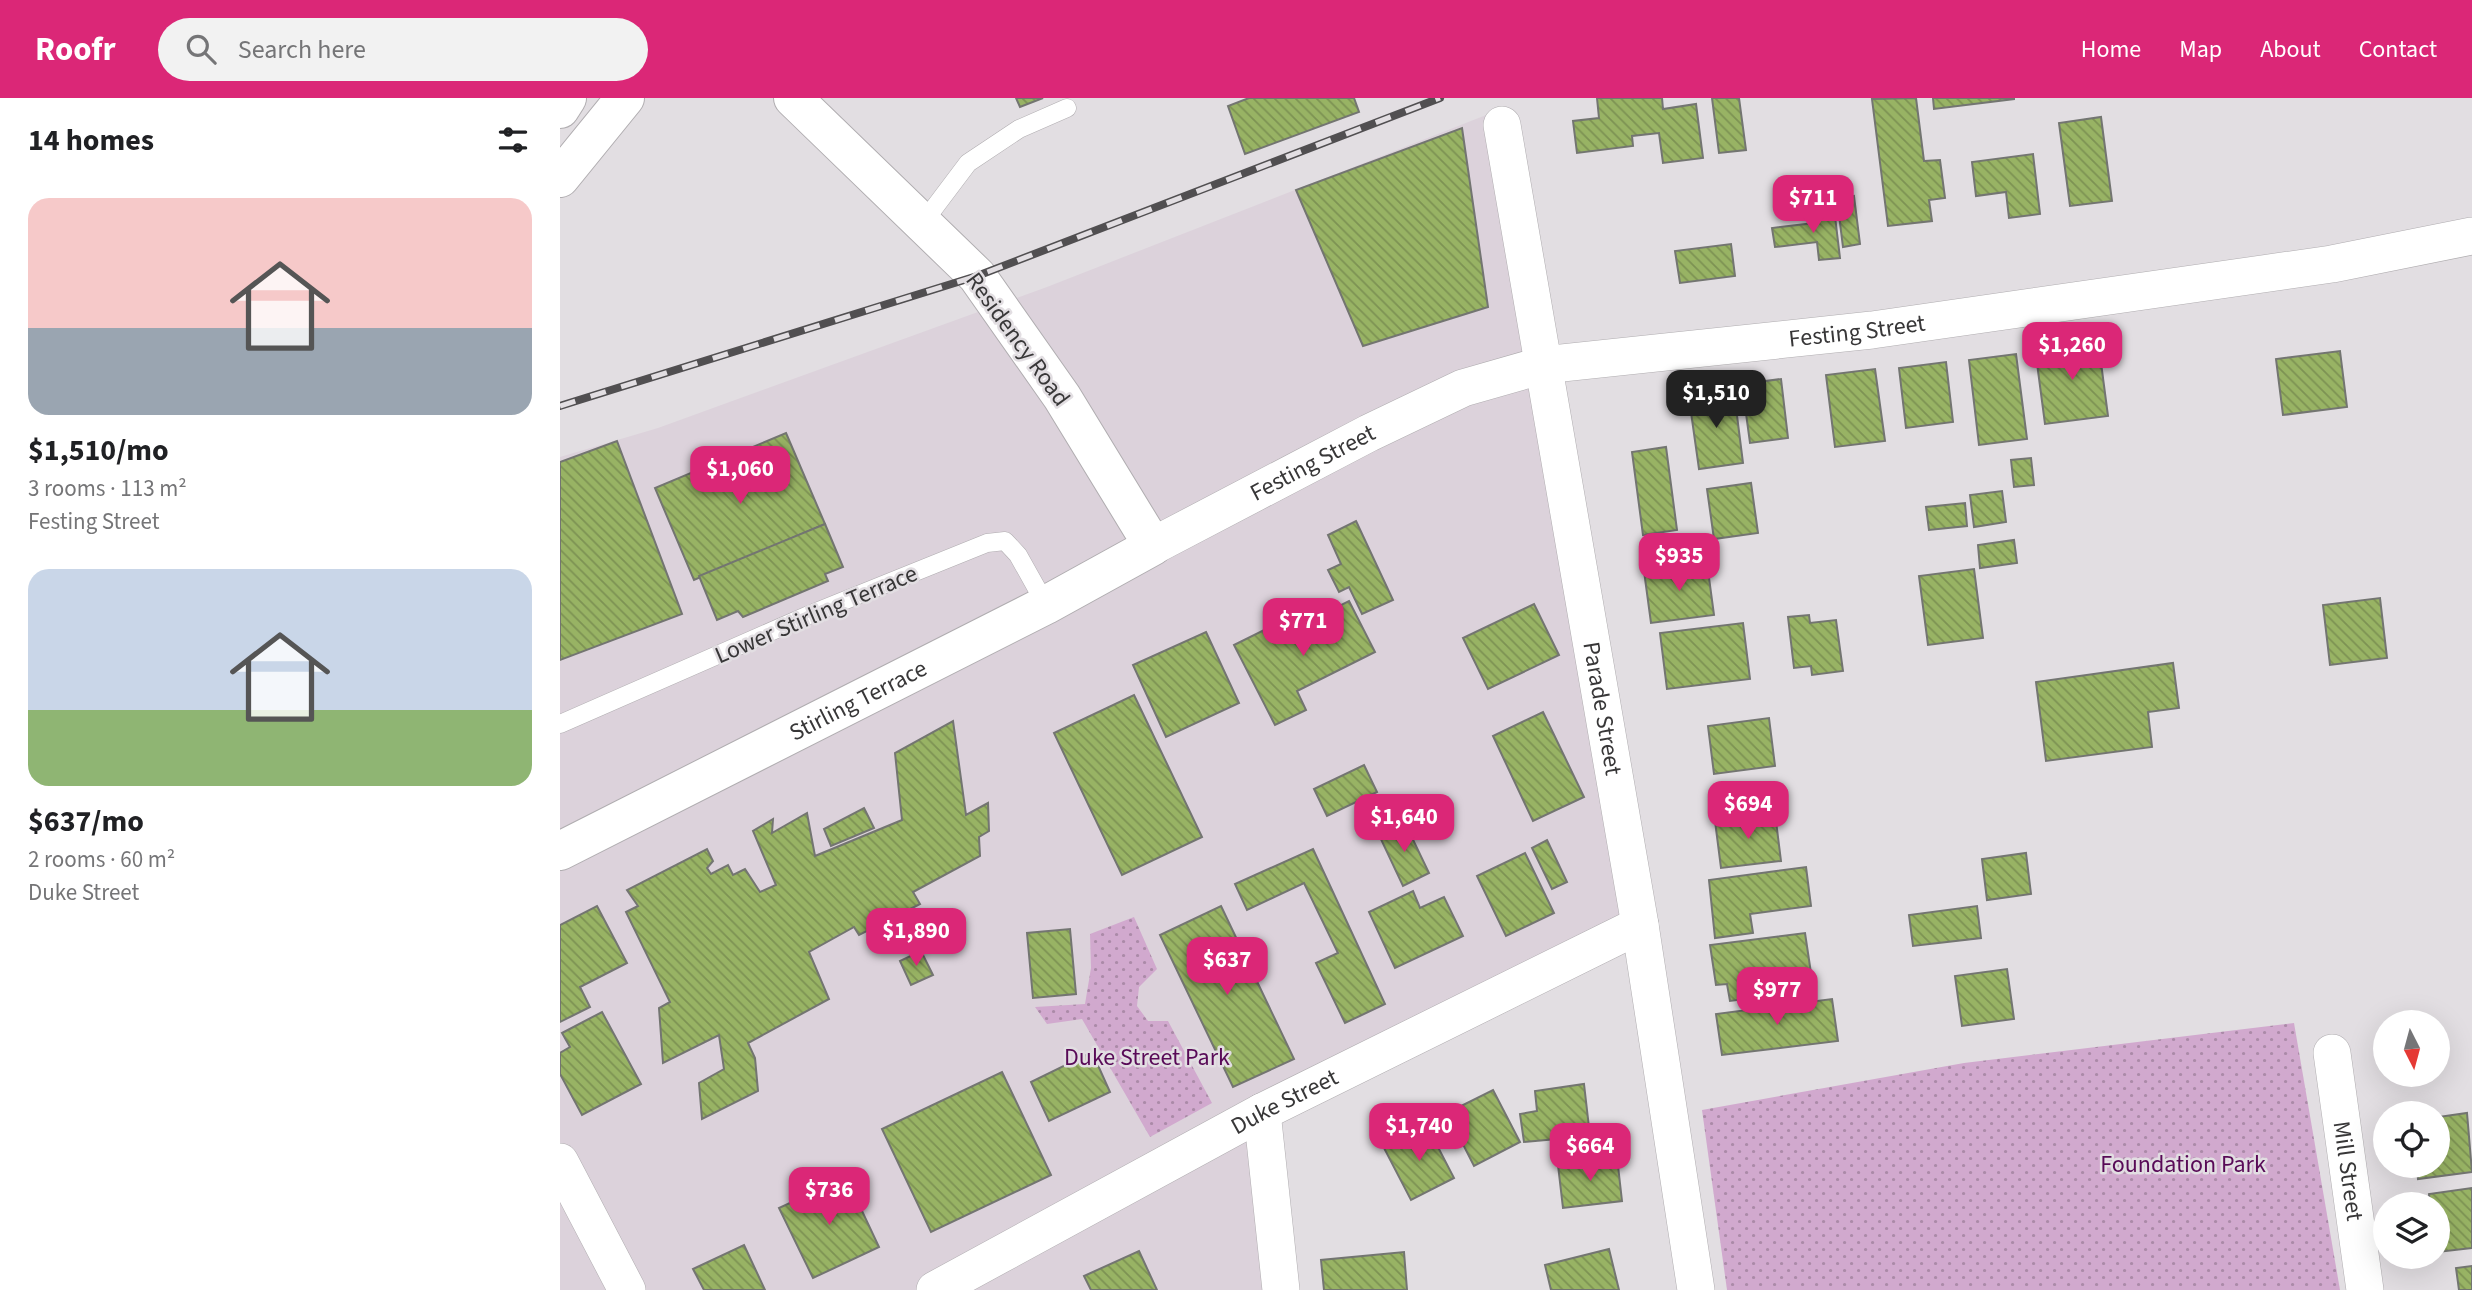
<!DOCTYPE html>
<html lang="en">
<head>
<meta charset="utf-8">
<style>
	body { margin:0; font-family:"Source Sans 3",sans-serif; background:#f2f2f2; color:#202124; height:100vh; display:flex; flex-direction:column; font-size:26px; white-space:nowrap }
	* { box-sizing:border-box; margin:0 }
	p { font-size:23px; color:#757577 }
	.icon { flex:none; width:38px; height:38px; fill:none; stroke:currentColor; stroke-width:2; stroke-linecap:round; stroke-linejoin:round }
	.map { position:relative; flex:1; overflow:hidden }
	.drawer { display:flex; flex-direction:column; background:#fff; width:560px }
	.drawer>* { flex:none }
	.needle { width:46px; rotate:174deg }
	.buttons { position:absolute; left:1813px; top:912px; display:grid; gap:14px }
	.buttons a { display:grid; place-items:center; width:77px; height:77px; border-radius:50%; background:#fff; box-shadow:0 7px 28px #0002; font-size:35px }
	.price { position:absolute; translate:-50% -60px; padding:0 16px; border-radius:14px; background:#db2777; color:#fff; font-size:23px; line-height:46px; filter:drop-shadow(0 2px 4px #0008) }
	.price::after { content:''; position:absolute; left:50%; top:42px; width:21px; height:16px; margin-left:-10px; background:inherit; clip-path:polygon(0 0,100% 0,50% 100%) }
	.price.active { background:#222; color:#fff }
	ul { padding:0; list-style:none }
	li { display:grid; align-content:center; gap:14px; height:371px; padding:0 28px }
	li span { display:grid; place-items:center; height:217px; border-radius:21px; color:#555 }
	li>.icon { margin-inline-start:auto }
	span .icon { width:126px; height:126px; fill:#fffc; stroke-width:1 }
	li b { font-size:30px }
	h2 { display:flex; justify-content:space-between; align-items:center; height:84px; padding:0 28px; font-size:30px }
	header { display:flex; align-items:center; gap:42px; box-sizing:border-box; height:98px; padding:0 35px; background:#db2777; color:#fff }
	header strong { font-size:33px }
	nav { display:flex; gap:38px; margin-inline-start:auto; font-size:24px }
	.search { width:490px; height:63px; background:#f2f2f2; display:flex; align-items:center; gap:18px; box-sizing:border-box; padding:0 24px; border-radius:38px; color:#757577; font-size:26px }
	main { display:flex; flex:1; min-height:0 }
	.map>svg:first-child { display:block }
	.built { fill:#dcd2db }
	.green { fill:url(#green-dots) }
	.building { fill:url(#building-back-hatch); stroke:#737571; stroke-width:2 }
	.lines { fill:none; stroke-linecap:round; stroke-linejoin:round }
	.lane-casing { stroke:#b0adb0; stroke-width:19 }
	.street-casing { stroke:#b0adb0; stroke-width:38 }
	.secondary-casing { stroke:#b0adb0; stroke-width:40 }
	.lane { stroke:#fff; stroke-width:18 }
	.street { stroke:#fff; stroke-width:37 }
	.secondary { stroke:#fff; stroke-width:38 }
	.rail-casing { stroke:#514f51; stroke-width:8 }
	.rail { stroke:#e2dee2; stroke-width:5; stroke-dasharray:16; stroke-linecap:butt }
	.labels { text-anchor:middle; stroke-width:5; stroke-linejoin:round; paint-order:stroke }
	.street-label { font-size:24px; fill:#383738; stroke:#e2dee2 }
	.park-label { font-size:24px; fill:#580a57; stroke:#e2dee2 }
</style>
</head>
<body>
<header>
<strong>Roofr</strong>
<div class="search"><svg class="icon" aria-label="search" viewBox="0 0 24 24"><circle cx="10" cy="10" r="6"/><path d="M15 15l6 6"/></svg>Search here</div>
<nav><a>Home</a><a>Map</a><a>About</a><a>Contact</a></nav>
</header>
<main>
<section class="drawer">
<h2>14 homes<svg class="icon" aria-label="filters" viewBox="0 0 24 24"><path d="M4 7h16M4 17h16"/><circle cx="9" cy="7" r="2"/><circle cx="15" cy="17" r="2"/></svg></h2>
<ul>
<li><span style="background:linear-gradient(#f6c9c9 60%,#9aa5b1 0)"><svg class="icon" aria-label="home" viewBox="0 0 24 24"><path d="M3 11l9-7 9 7M6 9v11h12V9"/></svg></span><div><b>$1,510/mo</b><p>3 rooms · 113 m²</p><p>Festing Street</p></div></li>
<li><span style="background:linear-gradient(#c9d6e8 65%,#8fb573 0)"><svg class="icon" aria-label="home" viewBox="0 0 24 24"><path d="M3 11l9-7 9 7M6 9v11h12V9"/></svg></span><div><b>$637/mo</b><p>2 rooms · 60 m²</p><p>Duke Street</p></div></li>
</ul>
</section>
<div class="map">
<svg width="1912" height="1192" viewBox="0 0 1912 1192">
	<defs>
		<pattern id="green-dots" width="8" height="8" patternUnits="userSpaceOnUse" patternTransform="scale(1.75)"><rect width="8" height="8" fill="#d1a9ce"/><path d="M2 2h.1M6 6h.1" fill="none" stroke="#ab8aa8" stroke-width="1.8" stroke-linecap="round"/></pattern>
		<pattern id="building-back-hatch" width="6" height="6" patternUnits="userSpaceOnUse" patternTransform="scale(1.75)"><rect width="6" height="6" fill="#98b364"/><path d="M-1 5l2 2M0 0l6 6M5-1l2 2" fill="none" stroke="#7d9253"/></pattern>
	</defs>
	<rect width="100%" height="100%" fill="#e2dee2"/>
	<polygon class="built" points="939,12 1080,827 702,1014 721,1192 0,1192 0,359 98,330 487,189"/>
	<g class="green">
		<polygon points="574,819 597,871 579,889 577,908 588,923 608,923 652,1005 590,1039 522,921 487,926 475,909 525,906 531,870 530,836"/>
		<polygon points="1734,925 1780,1192 1167,1192 1142,1012 1404,965"/>
	</g>
	<g class="building">
		<polygon points="456,0 483,0 460,9"/>
		<polygon points="689,0 794,0 799,14 685,56 668,8"/>
		<polygon points="1037,0 1102,0 1103,11 1136,6 1143,60 1103,65 1099,35 1072,38 1073,48 1017,55 1013,23 1039,20"/>
		<polygon points="1152,0 1179,0 1186,52 1159,55"/>
		<polygon points="1356,0 1364,63 1380,62 1385,100 1369,102 1372,123 1328,128 1312,1"/>
		<polygon points="1373,0 1454,0 1454,1 1374,11"/>
		<polygon points="1541,19 1552,103 1510,108 1499,25"/>
		<polygon points="902,30 928,209 803,248 736,92"/>
		<polygon points="1473,56 1480,116 1449,120 1446,94 1416,98 1412,64"/>
		<polygon points="1294,98 1300,146 1283,149 1277,101"/>
		<polygon points="1274,110 1280,160 1259,162 1257,144 1215,149 1212,130 1254,125 1253,113"/>
		<polygon points="1171,146 1175,178 1120,185 1115,153"/>
		<polygon points="1538,242 1548,318 1485,326 1475,250"/>
		<polygon points="1780,253 1787,309 1723,317 1716,261"/>
		<polygon points="1456,256 1467,341 1419,347 1409,262"/>
		<polygon points="1386,264 1393,324 1346,330 1339,270"/>
		<polygon points="1315,271 1325,343 1275,349 1266,277"/>
		<polygon points="1221,281 1228,340 1190,345 1182,286"/>
		<polygon points="1174,294 1183,365 1139,371 1129,300"/>
		<polygon points="226,335 265,426 134,482 95,390"/>
		<polygon points="57,343 122,516 0,562 0,364"/>
		<polygon points="1106,349 1117,432 1083,437 1072,354"/>
		<polygon points="1471,360 1474,387 1454,389 1451,362"/>
		<polygon points="1191,385 1198,435 1154,441 1147,391"/>
		<polygon points="1442,393 1446,424 1414,429 1410,397"/>
		<polygon points="1405,405 1407,428 1369,432 1366,409"/>
		<polygon points="796,423 833,502 802,516 789,489 779,494 768,472 781,466 768,437"/>
		<polygon points="265,426 283,469 265,476 268,483 183,519 178,513 157,522 139,478"/>
		<polygon points="1454,442 1457,465 1420,470 1418,447"/>
		<polygon points="1147,465 1154,517 1091,525 1084,473"/>
		<polygon points="1414,471 1423,540 1368,547 1359,478"/>
		<polygon points="1820,500 1827,560 1770,567 1763,507"/>
		<polygon points="789,503 815,554 737,593 746,612 715,627 674,547 706,531 711,542"/>
		<polygon points="974,506 999,557 928,591 903,540"/>
		<polygon points="1249,517 1250,525 1276,522 1283,573 1252,577 1251,568 1234,570 1228,519"/>
		<polygon points="1183,525 1190,581 1107,591 1100,535"/>
		<polygon points="646,534 679,605 606,639 573,567"/>
		<polygon points="1613,565 1619,610 1588,614 1592,649 1486,663 1476,584"/>
		<polygon points="574,597 642,739 562,777 494,635"/>
		<polygon points="983,614 1024,699 973,723 933,638"/>
		<polygon points="1209,620 1215,668 1154,676 1148,628"/>
		<polygon points="393,623 406,717 428,705 429,733 419,739 420,758 353,794 360,806 299,837 294,829 249,854 269,901 188,945 195,960 198,993 142,1021 139,985 164,971 159,937 103,965 99,910 110,904 66,814 78,808 67,792 147,751 153,763 147,770 151,776 168,767 173,777 185,771 200,794 216,787 193,733 213,721 212,735 247,715 255,758 342,722 335,655"/>
		<polygon points="804,667 817,694 767,718 754,691"/>
		<polygon points="304,710 314,730 271,748 264,731"/>
		<polygon points="1215,715 1221,763 1161,770 1155,723"/>
		<polygon points="845,725 869,775 843,788 819,737"/>
		<polygon points="987,742 1007,784 992,791 972,750"/>
		<polygon points="753,751 825,906 785,925 756,865 778,855 744,785 687,812 675,786"/>
		<polygon points="965,755 994,815 946,838 917,778"/>
		<polygon points="1466,755 1471,796 1427,802 1422,761"/>
		<polygon points="1246,769 1251,808 1190,816 1193,835 1155,840 1149,782"/>
		<polygon points="853,793 860,810 884,799 903,838 835,870 809,814"/>
		<polygon points="37,808 67,865 20,889 30,909 0,924 0,827"/>
		<polygon points="661,808 734,961 673,989 600,837"/>
		<polygon points="1417,808 1421,840 1353,848 1349,817"/>
		<polygon points="510,831 516,896 473,900 467,835"/>
		<polygon points="1245,835 1251,875 1207,881 1209,898 1170,903 1167,886 1156,887 1150,847"/>
		<polygon points="361,853 373,877 351,887 340,863"/>
		<polygon points="1447,871 1454,921 1402,928 1395,878"/>
		<polygon points="1272,901 1278,943 1162,957 1156,916"/>
		<polygon points="42,914 81,986 22,1017 0,976 0,955 10,949 2,935"/>
		<polygon points="532,954 550,994 489,1023 471,984"/>
		<polygon points="442,974 491,1077 371,1134 322,1031"/>
		<polygon points="1024,986 1030,1038 964,1044 960,1016 977,1013 975,993"/>
		<polygon points="933,992 960,1044 914,1068 887,1015"/>
		<polygon points="1907,1015 1912,1074 1858,1081 1857,1068 1878,1068 1878,1019"/>
		<polygon points="867,1028 894,1080 851,1102 824,1050"/>
		<polygon points="1057,1059 1062,1103 1003,1110 998,1067"/>
		<polygon points="286,1079 319,1149 253,1180 219,1110"/>
		<polygon points="1912,1090 1912,1150 1878,1154 1878,1106 1870,1106 1869,1096"/>
		<polygon points="184,1147 205,1192 144,1192 133,1171"/>
		<polygon points="1049,1151 1059,1192 991,1192 985,1167"/>
		<polygon points="579,1153 597,1192 531,1192 524,1178"/>
		<polygon points="844,1154 847,1192 764,1192 761,1162"/>
		<polygon points="1912,1168 1912,1192 1899,1192 1896,1170"/>
	</g>
	<g class="lines">
		<g class="lane-casing">
			<g id="lane">
				<polyline points="362,126 408,65 459,31 507,10"/>
				<polyline points="0,626 251,516 427,445 445,443 458,457 486,507"/>
			</g>
		</g>
		<g class="street-casing">
			<g id="street">
				<path id="s1" d="M942,27l138,800 56,365"/>
				<path id="s2" d="M593,448l216,-113 94,-45 80,-23 329,-35 460,-66 140,-28"/>
				<path id="s3" d="M1772,955l33,237"/>
				<polyline points="702,1014 721,1192"/>
				<polyline points="0,1064 67,1192"/>
				<path id="s4" d="M375,1192l327,-178 378,-187"/>
			</g>
		</g>
		<g class="secondary-casing">
			<g id="secondary">
				<polyline points="0,11 7,0"/>
				<polyline points="0,80 65,0"/>
				<path id="s5" d="M0,753l486,-246 107,-59 -91,-149 -85,-121 -184,-178"/>
			</g>
		</g>
		<use href="#lane" class="lane"/>
		<use href="#street" class="street"/>
		<use href="#secondary" class="secondary"/>
		<g class="rail-casing">
			<polyline id="rail" points="0,308 417,178 880,0"/>
		</g>
		<use href="#rail" class="rail"/>
	</g>
	<g class="labels">
		<g class="street-label">
			<text dy="8" stroke="none"><textPath href="#s2" startOffset="747">Festing Street</textPath></text>
			<text transform="translate(458 241) rotate(54)" y="8">Residency Road</text>
			<text dy="8" stroke="none"><textPath href="#s2" startOffset="180">Festing Street</textPath></text>
			<text transform="translate(256 516) rotate(-23)" y="8">Lower Stirling Terrace</text>
			<text dy="8" stroke="none"><textPath href="#s5" startOffset="334">Stirling Terrace</textPath></text>
			<text dy="8" stroke="none"><textPath href="#s1" startOffset="592">Parade Street</textPath></text>
			<text dy="8" stroke="none"><textPath href="#s4" startOffset="397">Duke Street</textPath></text>
			<text dy="8" stroke="none"><textPath href="#s3" startOffset="119">Mill Street</textPath></text>
		</g>
		<g class="park-label">
			<text x="587" y="967">Duke Street Park</text>
			<text x="1623" y="1074">Foundation Park</text>
		</g>
	</g>
</svg>
<div class="buttons">
<a><svg class="needle" viewBox="-14 -14 28 28"><path d="M0-13l5 13h-10z" fill="#e53935"/><path d="M0 13l5-13h-10z" fill="#757577"/></svg></a>
<a><svg class="icon" aria-label="locate" viewBox="0 0 24 24"><circle cx="12" cy="12" r="6"/><path d="M12 2v4M12 18v4M2 12h4M18 12h4"/></svg></a>
<a><svg class="icon" aria-label="layers" viewBox="0 0 24 24"><path d="M12 4l9 5-9 5-9-5zM3 14l9 5 9-5"/></svg></a>
</div>
<b class="price" style="left:1253px;top:137px">$711</b>
<b class="price" style="left:1512px;top:284px">$1,260</b>
<b class="price active" style="left:1156px;top:332px">$1,510</b>
<b class="price" style="left:180px;top:408px">$1,060</b>
<b class="price" style="left:1119px;top:495px">$935</b>
<b class="price" style="left:743px;top:560px">$771</b>
<b class="price" style="left:1188px;top:743px">$694</b>
<b class="price" style="left:844px;top:756px">$1,640</b>
<b class="price" style="left:356px;top:870px">$1,890</b>
<b class="price" style="left:667px;top:899px">$637</b>
<b class="price" style="left:1217px;top:929px">$977</b>
<b class="price" style="left:859px;top:1065px">$1,740</b>
<b class="price" style="left:1030px;top:1085px">$664</b>
<b class="price" style="left:269px;top:1129px">$736</b>
</div>
</main>
</body>
</html>
